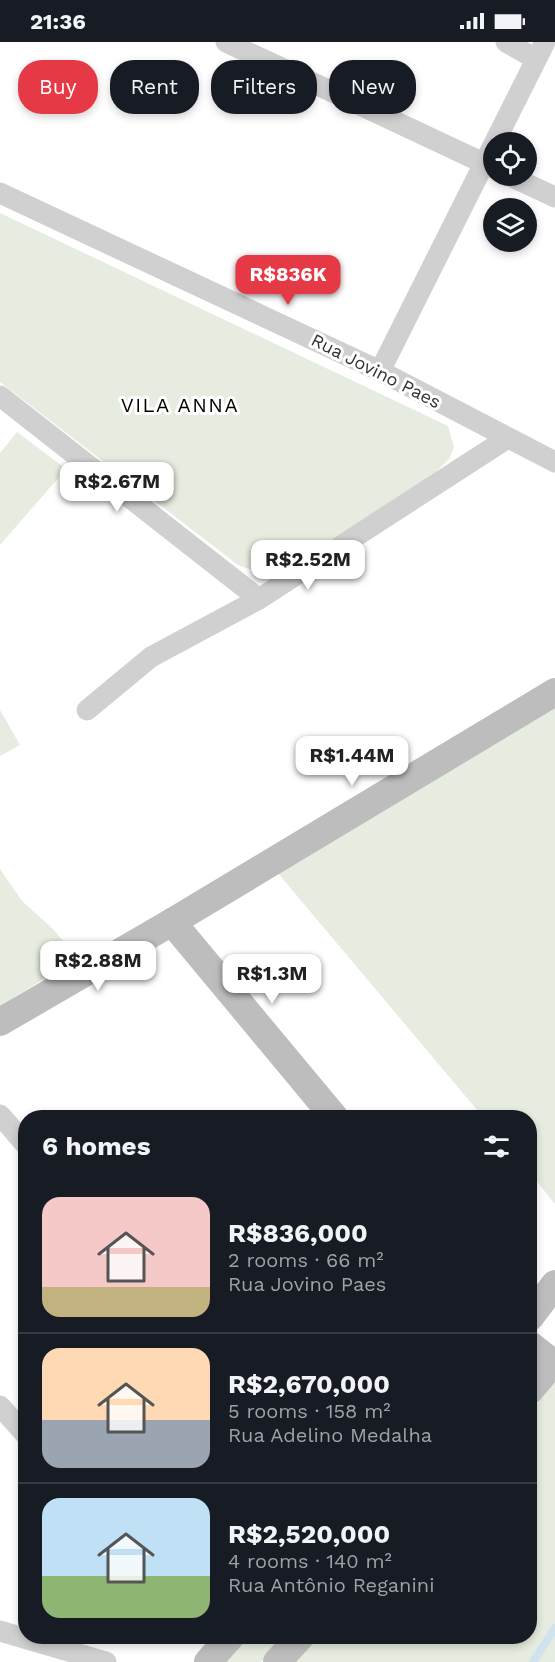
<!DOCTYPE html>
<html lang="en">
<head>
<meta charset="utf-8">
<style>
	body { margin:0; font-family:"Work Sans",sans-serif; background:#20242c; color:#f1f3f6; height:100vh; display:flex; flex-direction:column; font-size:22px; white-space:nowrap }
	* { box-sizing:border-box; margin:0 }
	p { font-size:20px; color:#9ea1a6 }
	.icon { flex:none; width:33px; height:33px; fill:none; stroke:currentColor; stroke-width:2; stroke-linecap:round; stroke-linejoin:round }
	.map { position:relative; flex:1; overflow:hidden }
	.panel { position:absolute; left:18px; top:1068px; width:519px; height:534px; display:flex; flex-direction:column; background:#171b24; border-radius:24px; box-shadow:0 3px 9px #0003 }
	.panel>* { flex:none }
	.banner { position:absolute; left:18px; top:18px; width:519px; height:54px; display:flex; gap:12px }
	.fabs { position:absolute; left:483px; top:90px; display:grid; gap:12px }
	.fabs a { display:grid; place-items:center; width:54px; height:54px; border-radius:50%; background:#171b24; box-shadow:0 3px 9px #0003; font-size:30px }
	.price { position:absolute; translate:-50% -51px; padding:0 14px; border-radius:12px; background:#fff; color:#222; font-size:20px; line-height:39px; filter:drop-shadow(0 2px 3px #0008) }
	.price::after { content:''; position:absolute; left:50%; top:36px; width:18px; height:14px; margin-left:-9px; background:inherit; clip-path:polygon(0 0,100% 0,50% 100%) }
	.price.on { background:#e63946; color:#fff }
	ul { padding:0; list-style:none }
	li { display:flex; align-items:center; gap:18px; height:150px; padding:0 24px }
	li+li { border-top:2px solid #363941 }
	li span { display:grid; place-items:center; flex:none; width:168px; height:120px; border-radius:18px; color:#555 }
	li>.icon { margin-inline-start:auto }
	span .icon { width:72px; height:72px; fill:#fffc; stroke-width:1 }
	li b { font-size:26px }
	h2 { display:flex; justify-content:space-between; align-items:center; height:72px; padding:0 24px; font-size:26px }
	.chip { padding:0 21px; border-radius:24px; background:#171b24; box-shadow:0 3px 9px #0003; font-size:21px; line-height:54px }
	.chip.on { background:#e63946; color:#fff }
	.status { display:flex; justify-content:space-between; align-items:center; height:42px; padding:0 30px; background:#171b24; direction:ltr }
	.status svg { height:16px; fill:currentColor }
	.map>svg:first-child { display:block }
	.green { fill:#e6ecdf }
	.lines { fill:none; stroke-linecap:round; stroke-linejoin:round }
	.stream { stroke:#cfe2ee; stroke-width:8 }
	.minor { stroke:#d0d0d0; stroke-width:21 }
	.secondary { stroke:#bdbdbd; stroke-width:28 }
	.labels { text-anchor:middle; stroke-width:6; stroke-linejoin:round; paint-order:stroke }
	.street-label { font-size:18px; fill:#333; stroke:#fff }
	.neighbourhood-label { font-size:20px; letter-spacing:1.5px; fill:#000; stroke:#fff }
</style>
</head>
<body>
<div class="status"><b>21:36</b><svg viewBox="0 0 49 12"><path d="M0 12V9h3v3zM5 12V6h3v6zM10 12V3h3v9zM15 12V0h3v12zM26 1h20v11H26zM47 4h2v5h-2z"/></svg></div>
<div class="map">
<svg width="555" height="1620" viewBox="0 0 555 1620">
	<rect width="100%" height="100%" fill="#fff"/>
	<g class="green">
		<polygon points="0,171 448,384 454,405 449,417 424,442 270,534 238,523 0,340"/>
		<polygon points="17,390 66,427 0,503 0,411"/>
		<polygon points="555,664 555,1162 530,1131 530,1076 483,1075 277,830"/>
		<polygon points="0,668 20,703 0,714"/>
		<polygon points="0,827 22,859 53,887 74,912 73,919 0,964"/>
		<polygon points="555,1341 555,1620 291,1620 316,1595 530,1594 530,1369"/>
		<polygon points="248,1595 285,1595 261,1620 226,1620"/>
	</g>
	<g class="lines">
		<polyline class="stream" points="533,1620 555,1586"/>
		<g class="minor">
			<polyline points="226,0 494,126"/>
			<polyline points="506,0 536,17"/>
			<polyline points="510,134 555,155"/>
			<polyline points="0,151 380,329 555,420"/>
			<polyline points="380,329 545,0"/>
			<polyline points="0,354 259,557"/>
			<polyline points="87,668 151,615 259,557 506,397"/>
			<polyline points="0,1073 26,1103"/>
			<polyline points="0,1364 26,1393"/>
			<polyline points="0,1589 106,1620"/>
		</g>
		<g class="secondary">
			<polyline points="172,880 335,1076"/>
			<polyline points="0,980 172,880 555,650"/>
			<polyline points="530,1275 555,1242"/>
			<polyline points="530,1303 553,1321"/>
			<polyline points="530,1348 555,1319"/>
			<polyline points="208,1620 231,1594"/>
			<polyline points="277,1620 301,1594"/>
		</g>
	</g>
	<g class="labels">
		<g class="street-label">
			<text transform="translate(376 329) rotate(27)" y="6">Rua Jovino Paes</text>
		</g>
		<g class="neighbourhood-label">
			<text x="180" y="370">VILA ANNA</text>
		</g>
	</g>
</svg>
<div class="fabs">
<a><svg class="icon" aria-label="locate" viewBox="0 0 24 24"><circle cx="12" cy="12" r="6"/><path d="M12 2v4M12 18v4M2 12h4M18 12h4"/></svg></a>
<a><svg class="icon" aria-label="layers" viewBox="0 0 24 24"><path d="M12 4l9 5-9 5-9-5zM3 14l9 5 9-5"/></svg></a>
</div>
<b class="price on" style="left:288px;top:264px">R$836K</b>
<b class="price" style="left:117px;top:471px">R$2.67M</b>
<b class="price" style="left:308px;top:549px">R$2.52M</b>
<b class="price" style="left:352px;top:745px">R$1.44M</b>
<b class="price" style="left:98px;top:950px">R$2.88M</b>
<b class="price" style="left:272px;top:963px">R$1.3M</b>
<div class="banner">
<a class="chip on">Buy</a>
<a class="chip">Rent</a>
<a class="chip">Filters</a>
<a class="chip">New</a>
</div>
<section class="panel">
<h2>6 homes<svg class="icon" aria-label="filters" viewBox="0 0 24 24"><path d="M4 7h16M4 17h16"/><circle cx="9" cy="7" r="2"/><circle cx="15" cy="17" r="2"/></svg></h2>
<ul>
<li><span style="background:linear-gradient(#f6c9c9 75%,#c2b280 0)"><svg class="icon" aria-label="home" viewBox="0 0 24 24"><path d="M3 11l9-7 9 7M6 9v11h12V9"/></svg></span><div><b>R$836,000</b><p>2 rooms · 66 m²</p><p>Rua Jovino Paes</p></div></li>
<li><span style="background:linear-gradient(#ffd9b3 60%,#9aa5b1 0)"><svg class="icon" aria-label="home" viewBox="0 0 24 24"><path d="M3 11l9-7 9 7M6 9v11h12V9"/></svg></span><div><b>R$2,670,000</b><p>5 rooms · 158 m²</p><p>Rua Adelino Medalha</p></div></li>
<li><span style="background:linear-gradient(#bfe0f5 65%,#8fb573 0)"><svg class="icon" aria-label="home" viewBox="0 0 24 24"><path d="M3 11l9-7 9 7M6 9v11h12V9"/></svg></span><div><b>R$2,520,000</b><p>4 rooms · 140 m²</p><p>Rua Antônio Reganini</p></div></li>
</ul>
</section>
</div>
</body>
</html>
